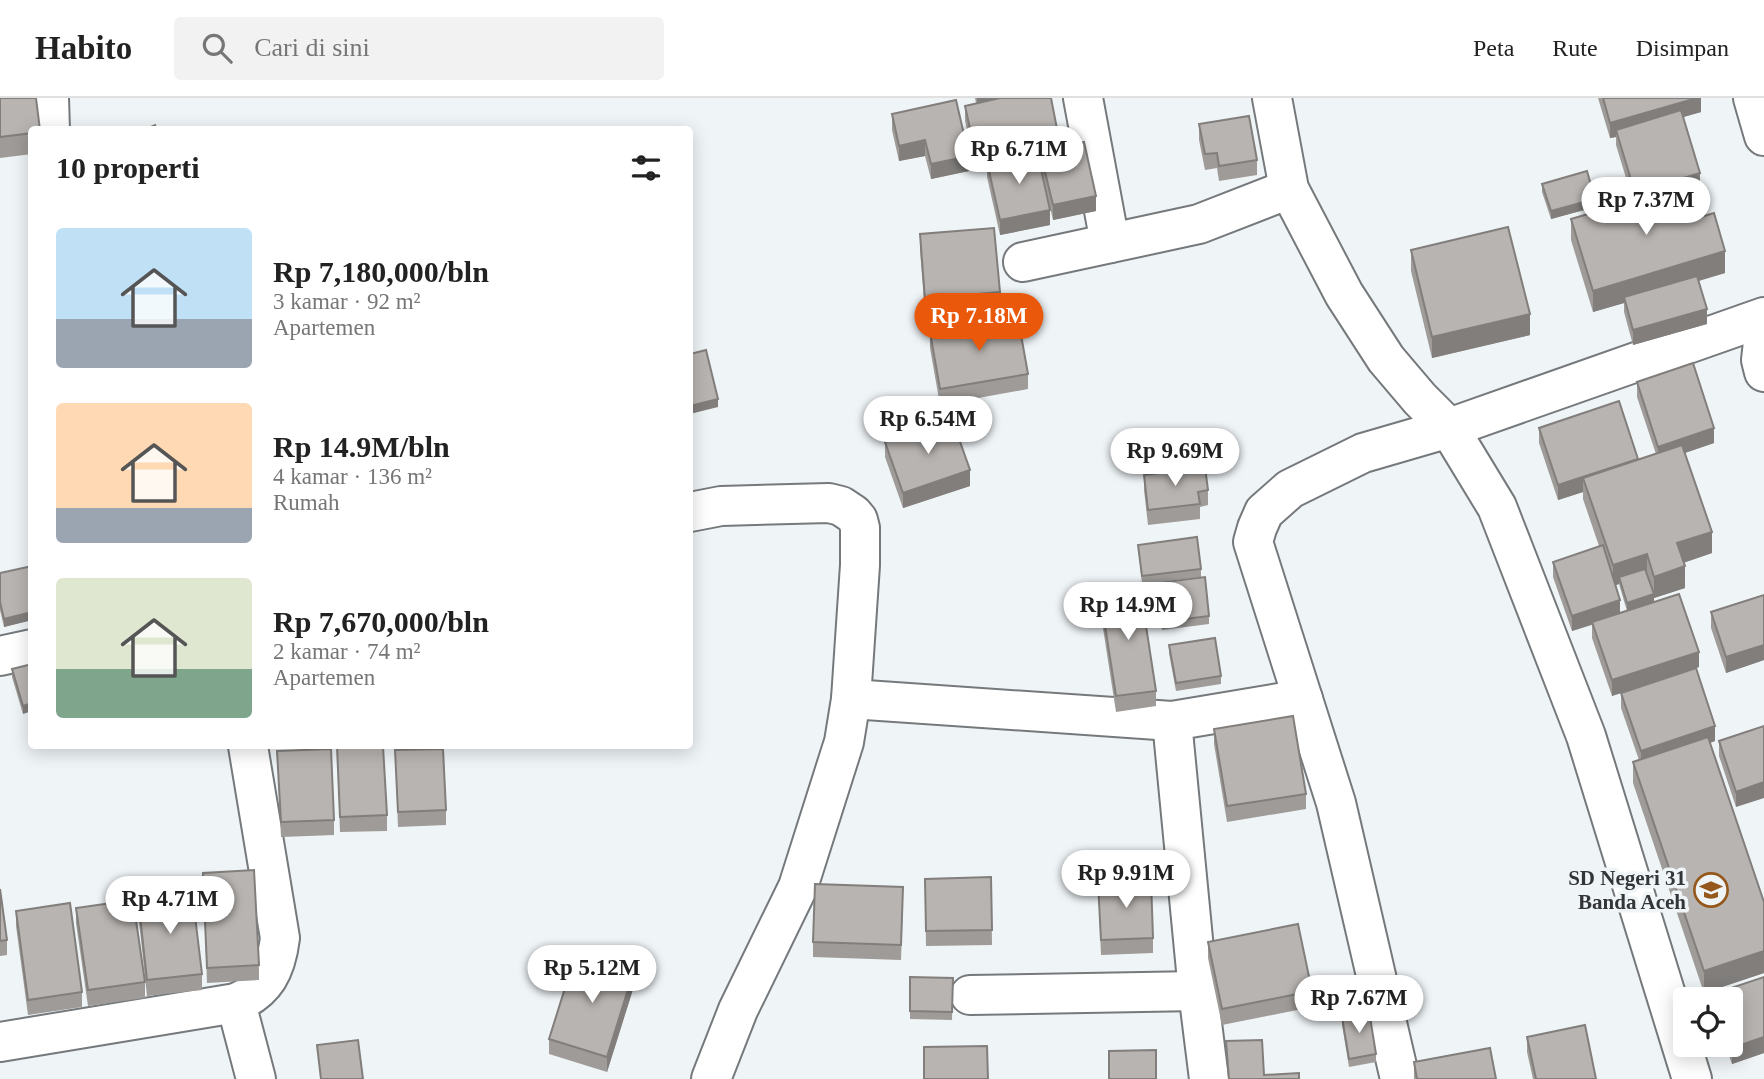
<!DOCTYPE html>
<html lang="id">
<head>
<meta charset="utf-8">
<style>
	body { margin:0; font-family:Georgia,serif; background:#f2f2f2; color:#222; height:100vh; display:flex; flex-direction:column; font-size:26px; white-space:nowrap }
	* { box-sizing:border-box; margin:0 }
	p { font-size:23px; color:#767676 }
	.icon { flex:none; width:38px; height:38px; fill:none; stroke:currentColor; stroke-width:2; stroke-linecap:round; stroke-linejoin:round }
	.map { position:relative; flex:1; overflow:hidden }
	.panel { position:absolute; left:28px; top:28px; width:665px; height:623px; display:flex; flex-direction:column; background:#fff; border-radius:7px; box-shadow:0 4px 18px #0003 }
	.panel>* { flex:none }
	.controls { position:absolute; left:1673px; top:889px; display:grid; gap:14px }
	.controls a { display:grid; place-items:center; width:70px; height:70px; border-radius:7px; background:#fff; box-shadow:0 4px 18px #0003; font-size:35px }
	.price { position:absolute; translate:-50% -60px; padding:0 16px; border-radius:24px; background:#fff; color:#222; font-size:23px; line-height:46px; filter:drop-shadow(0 2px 4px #0008) }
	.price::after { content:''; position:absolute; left:50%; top:42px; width:21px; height:16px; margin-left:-10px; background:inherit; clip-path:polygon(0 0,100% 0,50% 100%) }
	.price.selected { background:#ea580c; color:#fff }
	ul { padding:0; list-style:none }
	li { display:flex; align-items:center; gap:21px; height:175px; padding:0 28px }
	li span { display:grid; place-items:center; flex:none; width:196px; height:140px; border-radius:7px; color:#555 }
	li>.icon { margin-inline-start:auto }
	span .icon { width:84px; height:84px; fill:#fffc; stroke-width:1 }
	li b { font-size:30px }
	h2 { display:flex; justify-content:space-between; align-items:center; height:84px; padding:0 28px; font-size:30px }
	header { display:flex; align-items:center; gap:42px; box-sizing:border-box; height:98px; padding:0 35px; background:#fff; border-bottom:2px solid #e0e0e0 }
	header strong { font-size:33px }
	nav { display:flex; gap:38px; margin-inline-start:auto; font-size:24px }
	.search { width:490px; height:63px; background:#f2f2f2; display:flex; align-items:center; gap:18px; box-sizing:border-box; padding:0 24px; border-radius:7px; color:#767676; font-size:26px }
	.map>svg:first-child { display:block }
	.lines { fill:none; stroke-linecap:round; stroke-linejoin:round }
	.street-casing { stroke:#75797b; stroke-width:42 }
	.street { stroke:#fff; stroke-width:38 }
	.wall { fill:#9e9b98; fill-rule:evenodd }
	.shaded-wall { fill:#817e7c }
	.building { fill:#b8b4b1; stroke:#817e7c; stroke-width:2 }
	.labels { text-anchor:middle; stroke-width:7; stroke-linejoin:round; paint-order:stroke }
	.poi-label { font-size:21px; font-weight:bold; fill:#343536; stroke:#eff4f7; text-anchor:end }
</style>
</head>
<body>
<header>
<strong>Habito</strong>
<div class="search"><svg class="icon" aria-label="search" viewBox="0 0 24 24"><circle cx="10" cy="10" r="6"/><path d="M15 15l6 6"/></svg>Cari di sini</div>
<nav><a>Peta</a><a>Rute</a><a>Disimpan</a></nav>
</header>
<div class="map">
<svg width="1764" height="981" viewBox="0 0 1764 981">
	<rect width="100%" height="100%" fill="#eff4f7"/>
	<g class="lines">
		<g class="street-casing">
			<g id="street">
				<polyline points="49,0 50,32"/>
				<polyline points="1083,0 1110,145"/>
				<polyline points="1272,0 1289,91 1344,196 1386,261 1420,301 1449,330 1497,409 1586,638 1692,981"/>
				<polyline points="1753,0 1764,38"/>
				<polyline points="1023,164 1199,126 1289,91"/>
				<polyline points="1764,235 1761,262 1764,274"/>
				<polyline points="690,414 721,408 829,405 841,408 853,416 858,422 860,430 860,467 851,601 844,644 798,789 738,912 711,981"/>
				<polyline points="0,558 32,551"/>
				<polyline points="851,601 1172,623"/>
				<polyline points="970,897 1198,893"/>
				<polyline points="236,905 256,981"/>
				<path d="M0,944l236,-39c30,-13 40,-33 44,-65l-32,-192"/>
				<polyline points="1209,981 1198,893 1172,623 1303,601"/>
				<polyline points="1400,981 1336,705 1253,444 1257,430 1264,414 1290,391 1363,355 1449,330 1764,219"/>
			</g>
		</g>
		<use href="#street" class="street"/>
	</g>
	<g class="wall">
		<polygon points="0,0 32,32 32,56 0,60"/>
		<polygon points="975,0 1051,0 1059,49 1096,113 1053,122 1040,68 1040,60 1038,60 1050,127 1000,137 987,79 987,71 976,73 965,23 965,8 976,5"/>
		<polygon points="1598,0 1701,0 1701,14 1683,19 1700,90 1693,92 1701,119 1725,175 1699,183 1707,226 1633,247 1624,214 1624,205 1593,214 1571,142 1571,121 1633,103 1616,47 1616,39 1610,40"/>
		<polygon points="892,16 969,73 931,81 925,58 899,63 892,32"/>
		<polygon points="1199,26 1257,62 1257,77 1219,83 1217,70 1205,72 1199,42"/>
		<polygon points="1542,86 1595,109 1551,121 1542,94"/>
		<polygon points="920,136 1000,194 1000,210 925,216 920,152"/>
		<polygon points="1411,152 1530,237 1432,260 1411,173"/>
		<polygon points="930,234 1028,276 1028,291 940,307 930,250"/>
		<path d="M1637,284l77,61 -29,10 27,100 -29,10 2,25 -31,10v-3v7l45,65 -87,29 -20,-58v-13l-20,6 -19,-54v-15l46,-16 -16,-47v-7l-25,8 -19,-57v-15l99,32 18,-6 -19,-57zM1619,486l8,27 -7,2 -4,-28z"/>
		<polygon points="885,344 970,388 903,410 885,359"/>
		<polygon points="1144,377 1208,392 1208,407 1200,409 1200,421 1148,427 1144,392"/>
		<polygon points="1138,447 1201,471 1201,479 1142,486"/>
		<polygon points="32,468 32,522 4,529 0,512 0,475"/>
		<polygon points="1157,485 1209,518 1209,526 1162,532"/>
		<polygon points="1100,496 1156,593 1156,608 1116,614 1100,511"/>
		<polygon points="1764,497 1764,562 1726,575 1711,530 1711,514"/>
		<polygon points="1169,547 1221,578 1221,586 1176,593 1169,555"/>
		<polygon points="32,566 23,616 12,579 12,571"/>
		<polygon points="1621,595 1715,643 1710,645 1764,804 1764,875 1704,895 1633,685 1633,664 1639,662 1621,610"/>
		<polygon points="1764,628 1736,709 1719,658 1719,643"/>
		<polygon points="1214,631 1306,696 1306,711 1227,724 1214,646"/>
		<polygon points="337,648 387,717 387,733 340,734"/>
		<polygon points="395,652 446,712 446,727 398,729"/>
		<polygon points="277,653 334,722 334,737 281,739"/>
		<polygon points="203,775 259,867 259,882 207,885"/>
		<polygon points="991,779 992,847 926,848 925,781"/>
		<polygon points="1098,784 1153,840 1153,855 1101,857"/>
		<polygon points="0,791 7,842 7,857 0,858"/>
		<polygon points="138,799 202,876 202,892 147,898 138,814"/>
		<polygon points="903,804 901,862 813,859 813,844"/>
		<polygon points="76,810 145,884 145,900 88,908 76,825"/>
		<polygon points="16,813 82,894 82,909 28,917 16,828"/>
		<polygon points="1208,844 1312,893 1312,909 1222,927 1208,860"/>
		<polygon points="910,879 953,880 952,922 910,921"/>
		<polygon points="1764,879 1764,955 1732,966 1725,947 1731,947 1731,901 1713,901 1713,896"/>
		<polygon points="634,888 607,974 549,956 549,941"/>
		<polygon points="1342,919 1376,956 1376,964 1349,969 1342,927"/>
		<polygon points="1527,939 1596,981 1533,981 1527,954"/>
		<polygon points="1414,964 1496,981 1414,981"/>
	</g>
	<g class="shaded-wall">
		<polygon points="977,0 1030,0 977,11"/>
		<polygon points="1697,0 1701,0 1701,14 1618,38 1616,32 1616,39 1610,40 1610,25"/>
		<polygon points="1059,41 1059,56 1040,53 1040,60 989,71 987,64 987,71 976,73 976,58"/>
		<polygon points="925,42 925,58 899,63 899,48"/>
		<polygon points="969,58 969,73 931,81 931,66"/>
		<polygon points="1700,75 1700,90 1635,110 1635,95"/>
		<polygon points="1096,98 1096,113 1053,122 1053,107"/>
		<polygon points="1595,101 1595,109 1551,121 1551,113"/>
		<polygon points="1050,112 1050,127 1000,137 1000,122"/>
		<polygon points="1725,153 1725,175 1625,204 1624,199 1624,205 1593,214 1593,193"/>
		<polygon points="1707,211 1707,226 1633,247 1633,232"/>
		<polygon points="1530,216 1530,237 1432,260 1432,239"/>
		<polygon points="718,301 718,309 690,316 690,308"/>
		<polygon points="1714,330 1714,345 1658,364 1658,349"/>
		<polygon points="1638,361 1583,380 1583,394 1558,402 1558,387"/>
		<polygon points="970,372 970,388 903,410 903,395"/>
		<polygon points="1712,434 1712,455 1677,467 1677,445"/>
		<polygon points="1647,456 1647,477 1619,479 1619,486 1613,488 1613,467"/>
		<polygon points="1685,468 1685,490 1654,500 1654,479"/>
		<polygon points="1654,496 1654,504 1627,513 1627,505"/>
		<polygon points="1620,502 1620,517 1572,533 1572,518"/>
		<polygon points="32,514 32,522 4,529 4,521"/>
		<polygon points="1764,547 1764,562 1726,575 1726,559"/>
		<polygon points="1699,554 1699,569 1612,598 1612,582"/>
		<polygon points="32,605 32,613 23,616 23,608"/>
		<polygon points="1715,628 1715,643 1641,668 1641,653"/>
		<polygon points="1764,684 1764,700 1736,709 1736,694"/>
		<polygon points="1764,853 1764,875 1704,895 1704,873"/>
		<polygon points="634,872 634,888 607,974 607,959"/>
		<polygon points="1764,939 1764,955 1732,966 1732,950"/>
	</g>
	<g class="building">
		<polygon points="0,0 36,0 40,32 32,32 32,35 0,39"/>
		<polygon points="1000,0 1051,0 1059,41 976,58 965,8"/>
		<polygon points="1603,0 1697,0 1610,25"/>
		<polygon points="956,2 969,58 931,66 925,42 899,48 892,16"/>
		<polygon points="1681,12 1700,75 1635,95 1616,32"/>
		<polygon points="1249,18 1257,62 1219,68 1217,55 1205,56 1199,26"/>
		<polygon points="155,27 157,32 144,32"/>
		<polygon points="1084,44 1096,98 1053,107 1040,53"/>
		<polygon points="1037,53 1050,112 1000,122 987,64"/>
		<polygon points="1587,73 1595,101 1551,113 1542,86"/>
		<polygon points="1691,86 1701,119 1714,115 1725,153 1593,193 1571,121"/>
		<polygon points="1508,129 1530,216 1432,239 1411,152"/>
		<polygon points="994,130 1000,194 925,201 920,136"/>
		<polygon points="1697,178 1707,211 1633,232 1624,199"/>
		<polygon points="1018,220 1028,276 940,291 930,234"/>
		<polygon points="706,252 718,301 690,308 690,256"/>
		<polygon points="1693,265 1714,330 1658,349 1637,284"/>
		<polygon points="1619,303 1638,361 1558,387 1539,330"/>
		<polygon points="952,321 970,372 903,395 885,344"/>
		<polygon points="1682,347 1712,434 1677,445 1685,468 1654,479 1647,456 1613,467 1583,380"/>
		<polygon points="1205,369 1208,392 1198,394 1200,406 1148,412 1144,377"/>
		<polygon points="1197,439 1201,471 1142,478 1138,447"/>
		<polygon points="1603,447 1620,502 1572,518 1553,464"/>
		<polygon points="32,468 32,514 4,521 0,504 0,475"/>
		<polygon points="1645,471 1654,496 1627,505 1619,479"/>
		<polygon points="1205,479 1209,518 1162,524 1157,485"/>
		<polygon points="1140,489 1156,593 1116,598 1100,496"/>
		<polygon points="1679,496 1699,554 1612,582 1592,524"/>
		<polygon points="1764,497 1764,547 1726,559 1711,514"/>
		<polygon points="1215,540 1221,578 1176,585 1169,547"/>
		<polygon points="32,566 32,605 23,608 12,571"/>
		<polygon points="1696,570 1715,628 1641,653 1621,595"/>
		<polygon points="1293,618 1306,696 1227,708 1214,631"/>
		<polygon points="1764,628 1764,684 1736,694 1719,643"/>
		<polygon points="1708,639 1764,804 1764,853 1704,873 1633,664"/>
		<polygon points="337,648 383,648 387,717 340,719"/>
		<polygon points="331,651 334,722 281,724 277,653"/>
		<polygon points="443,651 446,712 398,714 395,652"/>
		<polygon points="254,772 259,867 207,870 203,775"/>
		<polygon points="991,779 992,832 926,833 925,781"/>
		<polygon points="1151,782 1153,840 1101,842 1098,784"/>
		<polygon points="815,786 903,789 901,847 813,844"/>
		<polygon points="0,791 7,842 0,843"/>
		<polygon points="192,793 202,876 147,882 138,799"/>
		<polygon points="133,802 145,884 88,892 76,810"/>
		<polygon points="70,805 82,894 28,902 16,813"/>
		<polygon points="1298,826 1312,893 1222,911 1208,844"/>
		<polygon points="576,855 634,872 607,959 549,941"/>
		<polygon points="910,879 953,880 952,914 910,913"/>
		<polygon points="1764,879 1764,939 1732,950 1731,947 1731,901 1715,901 1713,896"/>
		<polygon points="1369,913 1376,956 1349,961 1342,919"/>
		<polygon points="1585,927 1596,981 1536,981 1527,939"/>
		<polygon points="358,942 363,981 321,981 317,947"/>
		<polygon points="1262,942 1264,977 1299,975 1299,981 1229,981 1226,943"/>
		<polygon points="987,948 988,981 924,981 924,949"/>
		<polygon points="1490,950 1496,981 1417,981 1414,964"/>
		<polygon points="1156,952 1156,981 1109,981 1109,953"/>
	</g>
	<defs>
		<g id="school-ring" transform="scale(1.75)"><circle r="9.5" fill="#eff4f7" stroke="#95581c" stroke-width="1.5"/><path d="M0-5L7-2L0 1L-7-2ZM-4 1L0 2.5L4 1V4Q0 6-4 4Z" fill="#95581c"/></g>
	</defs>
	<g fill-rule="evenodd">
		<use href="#school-ring" x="1711" y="792"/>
	</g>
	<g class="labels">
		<g class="poi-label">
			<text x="1686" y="787">SD Negeri 31<tspan x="1686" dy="24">Banda Aceh</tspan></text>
		</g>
	</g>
</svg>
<div class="controls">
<a><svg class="icon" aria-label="locate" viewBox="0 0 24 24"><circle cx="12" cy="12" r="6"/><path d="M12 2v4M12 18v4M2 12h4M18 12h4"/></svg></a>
</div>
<b class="price" style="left:1019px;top:88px">Rp 6.71M</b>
<b class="price" style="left:1646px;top:139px">Rp 7.37M</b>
<b class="price selected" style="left:979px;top:255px">Rp 7.18M</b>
<b class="price" style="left:928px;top:358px">Rp 6.54M</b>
<b class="price" style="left:1175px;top:390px">Rp 9.69M</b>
<b class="price" style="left:1128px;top:544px">Rp 14.9M</b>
<b class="price" style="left:1126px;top:812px">Rp 9.91M</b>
<b class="price" style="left:170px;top:838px">Rp 4.71M</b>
<b class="price" style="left:592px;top:907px">Rp 5.12M</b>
<b class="price" style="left:1359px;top:937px">Rp 7.67M</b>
<section class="panel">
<h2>10 properti<svg class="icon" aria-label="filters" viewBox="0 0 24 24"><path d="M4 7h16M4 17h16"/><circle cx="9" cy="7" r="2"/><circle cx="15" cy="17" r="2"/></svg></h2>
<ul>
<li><span style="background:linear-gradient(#bfe0f5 65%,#9aa5b1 0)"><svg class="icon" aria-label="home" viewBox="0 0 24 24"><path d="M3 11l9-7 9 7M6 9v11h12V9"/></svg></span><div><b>Rp 7,180,000/bln</b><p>3 kamar · 92 m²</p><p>Apartemen</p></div></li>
<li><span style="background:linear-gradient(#ffd9b3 75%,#9aa5b1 0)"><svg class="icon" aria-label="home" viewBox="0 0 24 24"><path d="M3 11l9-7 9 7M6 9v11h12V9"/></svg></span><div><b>Rp 14.9M/bln</b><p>4 kamar · 136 m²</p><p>Rumah</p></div></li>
<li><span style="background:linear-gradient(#dfe7d0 65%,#7fa58c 0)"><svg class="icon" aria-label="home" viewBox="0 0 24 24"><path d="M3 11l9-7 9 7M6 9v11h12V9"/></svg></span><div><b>Rp 7,670,000/bln</b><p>2 kamar · 74 m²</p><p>Apartemen</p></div></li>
</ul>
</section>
</div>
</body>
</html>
